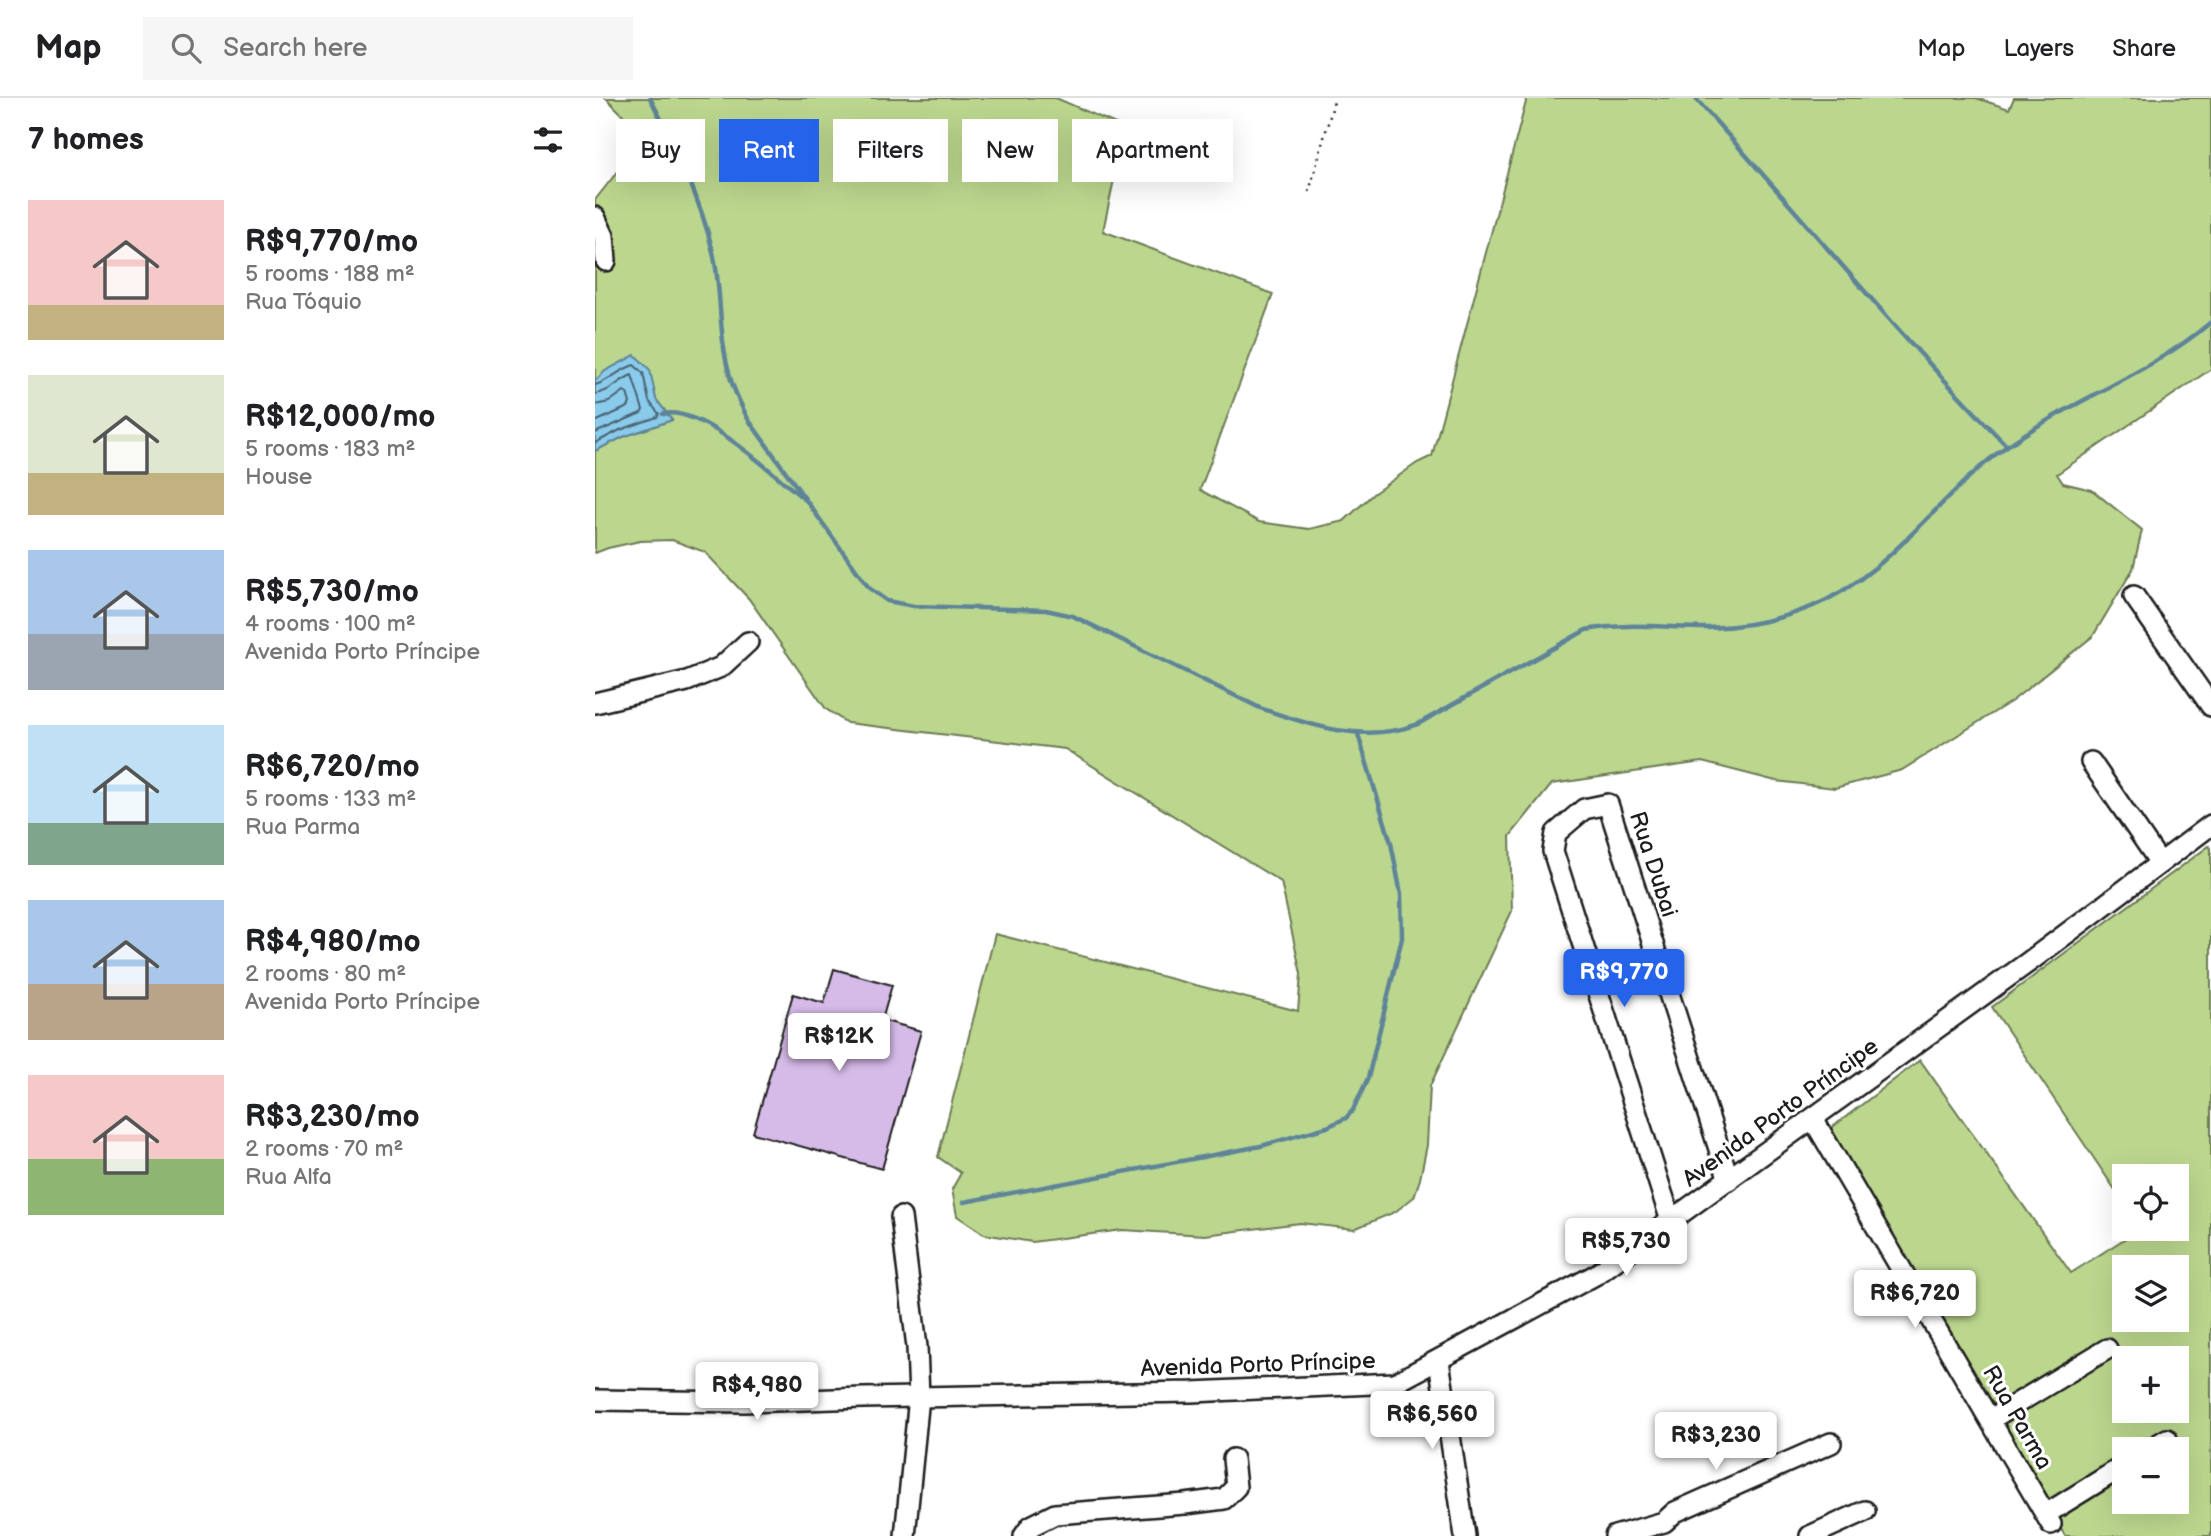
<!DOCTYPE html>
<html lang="en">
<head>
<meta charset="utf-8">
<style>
	body { margin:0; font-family:"Balsamiq Sans",sans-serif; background:#f6f6f6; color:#202124; height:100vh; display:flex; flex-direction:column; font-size:26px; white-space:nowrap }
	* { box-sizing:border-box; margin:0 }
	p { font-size:23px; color:#757577 }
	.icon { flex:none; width:38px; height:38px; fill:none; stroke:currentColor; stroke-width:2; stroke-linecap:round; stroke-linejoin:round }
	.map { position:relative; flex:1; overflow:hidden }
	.panel { display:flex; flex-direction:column; background:#fff; width:595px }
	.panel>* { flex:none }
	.hud { position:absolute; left:21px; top:21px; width:665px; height:63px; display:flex; gap:14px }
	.controls { position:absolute; left:1517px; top:1066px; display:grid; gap:14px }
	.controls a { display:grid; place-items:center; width:77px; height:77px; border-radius:0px; background:#fff; box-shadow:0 7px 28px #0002; font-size:35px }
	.price { position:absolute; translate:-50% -60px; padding:0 16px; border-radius:7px; background:#fff; color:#222; font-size:23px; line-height:46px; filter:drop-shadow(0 2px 4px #0008) }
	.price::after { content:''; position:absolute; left:50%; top:42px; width:21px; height:16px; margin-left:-10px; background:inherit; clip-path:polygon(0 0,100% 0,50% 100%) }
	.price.current { background:#2563eb; color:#fff }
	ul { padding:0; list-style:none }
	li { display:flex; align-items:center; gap:21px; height:175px; padding:0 28px }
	li span { display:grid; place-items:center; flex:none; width:196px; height:140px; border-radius:0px; color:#555 }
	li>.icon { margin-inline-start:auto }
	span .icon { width:84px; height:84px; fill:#fffc; stroke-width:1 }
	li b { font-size:30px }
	h2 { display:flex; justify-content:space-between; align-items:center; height:84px; padding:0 28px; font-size:30px }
	.chip { padding:0 24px; border-radius:0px; background:#fff; box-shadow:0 7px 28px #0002; font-size:24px; line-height:63px }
	.chip.current { background:#2563eb; color:#fff }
	header { display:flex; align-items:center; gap:42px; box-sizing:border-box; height:98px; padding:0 35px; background:#fff; border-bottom:2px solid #e0e0e0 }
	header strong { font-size:33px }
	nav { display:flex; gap:38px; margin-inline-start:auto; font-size:24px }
	.search { width:490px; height:63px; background:#f6f6f6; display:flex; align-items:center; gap:18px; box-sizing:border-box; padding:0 24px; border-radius:0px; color:#757577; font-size:26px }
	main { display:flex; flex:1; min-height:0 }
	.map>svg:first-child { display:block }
	.green { fill:#bbd78e; stroke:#6c7a55; stroke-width:2; fill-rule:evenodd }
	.water { fill:#8acaeb; stroke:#5e8498; stroke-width:2 }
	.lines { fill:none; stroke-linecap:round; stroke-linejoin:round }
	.shore { stroke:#48626f; stroke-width:2 }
	.stream { stroke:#5e8498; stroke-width:4.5 }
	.building { fill:#d6bbe9; stroke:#1c1c1c; stroke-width:2 }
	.minor-casing { stroke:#1c1c1c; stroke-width:24 }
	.path { stroke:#1c1c1c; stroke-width:2.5; stroke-dasharray:2 5; stroke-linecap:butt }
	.minor { stroke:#fff; stroke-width:19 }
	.labels { text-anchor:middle; stroke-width:6; stroke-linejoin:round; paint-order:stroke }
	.street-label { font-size:23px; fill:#1c1c1c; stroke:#fff }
</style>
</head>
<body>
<header>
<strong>Map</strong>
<div class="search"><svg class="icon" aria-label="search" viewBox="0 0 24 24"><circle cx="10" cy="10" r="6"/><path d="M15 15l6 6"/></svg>Search here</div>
<nav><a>Map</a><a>Layers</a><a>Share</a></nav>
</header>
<main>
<section class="panel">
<h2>7 homes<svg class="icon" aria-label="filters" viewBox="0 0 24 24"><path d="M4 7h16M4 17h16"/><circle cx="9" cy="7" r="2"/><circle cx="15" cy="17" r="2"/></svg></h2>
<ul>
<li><span style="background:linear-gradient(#f6c9c9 75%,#c2b280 0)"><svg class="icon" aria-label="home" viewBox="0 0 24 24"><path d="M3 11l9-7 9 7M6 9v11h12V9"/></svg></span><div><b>R$9,770/mo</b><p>5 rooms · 188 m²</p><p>Rua Tóquio</p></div></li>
<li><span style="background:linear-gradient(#dfe7d0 70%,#c2b280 0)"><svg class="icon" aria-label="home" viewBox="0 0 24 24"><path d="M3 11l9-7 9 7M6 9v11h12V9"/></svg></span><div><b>R$12,000/mo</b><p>5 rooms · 183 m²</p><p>House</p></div></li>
<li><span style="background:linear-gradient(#a9c7e8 60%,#9aa5b1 0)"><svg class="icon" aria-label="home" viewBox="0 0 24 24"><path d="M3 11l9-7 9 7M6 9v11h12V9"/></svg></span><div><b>R$5,730/mo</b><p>4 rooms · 100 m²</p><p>Avenida Porto Príncipe</p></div></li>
<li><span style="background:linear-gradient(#bfe0f5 70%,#7fa58c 0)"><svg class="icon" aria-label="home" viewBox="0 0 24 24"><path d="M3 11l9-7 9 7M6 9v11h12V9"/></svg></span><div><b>R$6,720/mo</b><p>5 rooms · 133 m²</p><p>Rua Parma</p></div></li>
<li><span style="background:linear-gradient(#a9c7e8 60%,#b9a48a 0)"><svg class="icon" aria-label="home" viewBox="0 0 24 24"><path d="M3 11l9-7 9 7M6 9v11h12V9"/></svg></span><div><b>R$4,980/mo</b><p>2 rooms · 80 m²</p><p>Avenida Porto Príncipe</p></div></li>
<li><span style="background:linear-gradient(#f6c9c9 60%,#8fb573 0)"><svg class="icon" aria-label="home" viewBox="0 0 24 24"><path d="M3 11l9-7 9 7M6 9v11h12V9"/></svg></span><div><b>R$3,230/mo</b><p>2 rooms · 70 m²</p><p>Rua Alfa</p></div></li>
</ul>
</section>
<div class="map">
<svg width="1616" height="1438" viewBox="0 0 1616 1438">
	<rect width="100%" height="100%" fill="#fff"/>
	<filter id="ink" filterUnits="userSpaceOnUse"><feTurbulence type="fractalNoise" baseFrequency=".0143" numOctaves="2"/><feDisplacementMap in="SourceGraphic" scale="14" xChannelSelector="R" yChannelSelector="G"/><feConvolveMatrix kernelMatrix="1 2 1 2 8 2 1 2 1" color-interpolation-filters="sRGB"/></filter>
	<g filter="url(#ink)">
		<g class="green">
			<polygon points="11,0 461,0 530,30 508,133 678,196 605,392 664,424 714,431 749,423 778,396 822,365 837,358 932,0 1381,0 1414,11 1419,0 1616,0 1616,271 1462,376 1468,385 1497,392 1547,432 1538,471 1498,538 1417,603 1307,672 1240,690 1181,683 1107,664 957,686 915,738 917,813 835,988 832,1047 825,1081 819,1099 800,1114 759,1131 705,1125 610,1137 527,1132 437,1144 389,1136 362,1118 357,1091 366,1075 343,1059 400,836 703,913 706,876 686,784 470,651 252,625 231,611 154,501 110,454 77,442 45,443 13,450 0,455 0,353 28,339 77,322 61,301 57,289 0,283 0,102 26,69 37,43 30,19"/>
			<path d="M1614,748l2,3v687h-146l-235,-407 90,-69 151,213 69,-44 37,-1v-52h-52l-1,27 -132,-196zM1530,1169h52v53h-52zM1530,1260h52v52h-52zM1530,1351h52v53h-52z"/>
		</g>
		<polygon class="water" points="40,257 55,272 61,301 77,322 28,339 0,353 0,283 10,273"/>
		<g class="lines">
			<g class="shore">
				<path d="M0,287c11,-2 25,-16 39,-20l9,8 6,28 10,13 -2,3 -37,13 -25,13"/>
				<path d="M0,296c14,-1 24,-14 37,-19l11,35 -2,3 -46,20"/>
				<polyline points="0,307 14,304 29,293 32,295 35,305 33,309 0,324"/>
			</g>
			<g class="stream">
				<path d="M55,0c26,49 50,100 63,154 9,38 5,79 15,117 4,18 12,34 20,50l121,169 18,13 27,5 132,4 27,6 187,92c51,18 105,36 158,16l168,-94c40,-8 81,-2 122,-2 34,-1 71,-8 103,-21 80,-32 128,-113 196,-161 65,-46 143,-72 204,-124"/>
				<path d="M1100,0c105,116 203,237 312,348"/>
				<path d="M68,316c39,-9 111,61 141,85"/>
				<polyline points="369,1104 666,1048 732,1029 751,1020 758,1012 773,980 807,840 806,796 796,745 763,636"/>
			</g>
		</g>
		<polygon class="building" points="239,871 297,887 287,922 326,933 287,1071 158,1035 198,896 229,905"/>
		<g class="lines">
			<g class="minor-casing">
				<g id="minor">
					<polyline points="0,119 9,138 11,163"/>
					<polyline points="1539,498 1616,608"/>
					<polyline points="0,605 92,583 126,569 153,544"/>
					<polyline points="1496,664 1565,765"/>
					<polyline points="1218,1021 1456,1426"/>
					<polyline points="306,1119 322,1249 324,1299 310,1438"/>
					<polyline points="1076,1123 958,753 961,735 989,711 1013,706 1134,1082"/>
					<polyline points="844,1263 870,1438"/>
					<polyline points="0,1302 149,1304 268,1300 597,1294 800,1285 1002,1176 1435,863 1616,727"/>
					<polyline points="1396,1321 1512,1251"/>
					<polyline points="1555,1351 1572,1341"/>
					<polyline points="1451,1416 1530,1367"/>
					<polyline points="429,1438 436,1428 460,1416 590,1406 629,1401 641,1389 638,1361"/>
					<polyline points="1020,1438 1069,1424 1080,1414 1236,1345"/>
					<polyline points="1215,1438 1270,1413"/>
				</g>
			</g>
			<polyline class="path" points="714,94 740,0"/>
			<use href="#minor" class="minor"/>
		</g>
	</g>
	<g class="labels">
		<g class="street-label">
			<text transform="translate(1059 766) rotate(72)" y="8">Rua Dubai</text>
			<text transform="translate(1185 1014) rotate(-36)" y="8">Avenida Porto Príncipe</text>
			<text transform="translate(663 1266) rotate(-2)" y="8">Avenida Porto Príncipe</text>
			<text transform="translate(1423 1319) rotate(60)" y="8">Rua Parma</text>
		</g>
	</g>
</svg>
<div class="controls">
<a><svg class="icon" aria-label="locate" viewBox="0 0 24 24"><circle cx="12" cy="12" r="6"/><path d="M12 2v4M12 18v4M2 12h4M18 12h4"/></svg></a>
<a><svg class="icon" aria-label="layers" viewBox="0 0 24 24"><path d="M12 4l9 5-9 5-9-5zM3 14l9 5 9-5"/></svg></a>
<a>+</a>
<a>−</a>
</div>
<b class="price current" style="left:1029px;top:911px">R$9,770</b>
<b class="price" style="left:244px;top:975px">R$12K</b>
<b class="price" style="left:1031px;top:1180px">R$5,730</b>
<b class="price" style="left:1320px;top:1232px">R$6,720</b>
<b class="price" style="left:162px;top:1324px">R$4,980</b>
<b class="price" style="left:837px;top:1353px">R$6,560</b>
<b class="price" style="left:1121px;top:1374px">R$3,230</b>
<div class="hud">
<a class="chip">Buy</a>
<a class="chip current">Rent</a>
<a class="chip">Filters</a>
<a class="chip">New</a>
<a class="chip">Apartment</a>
</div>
</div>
</main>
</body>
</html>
